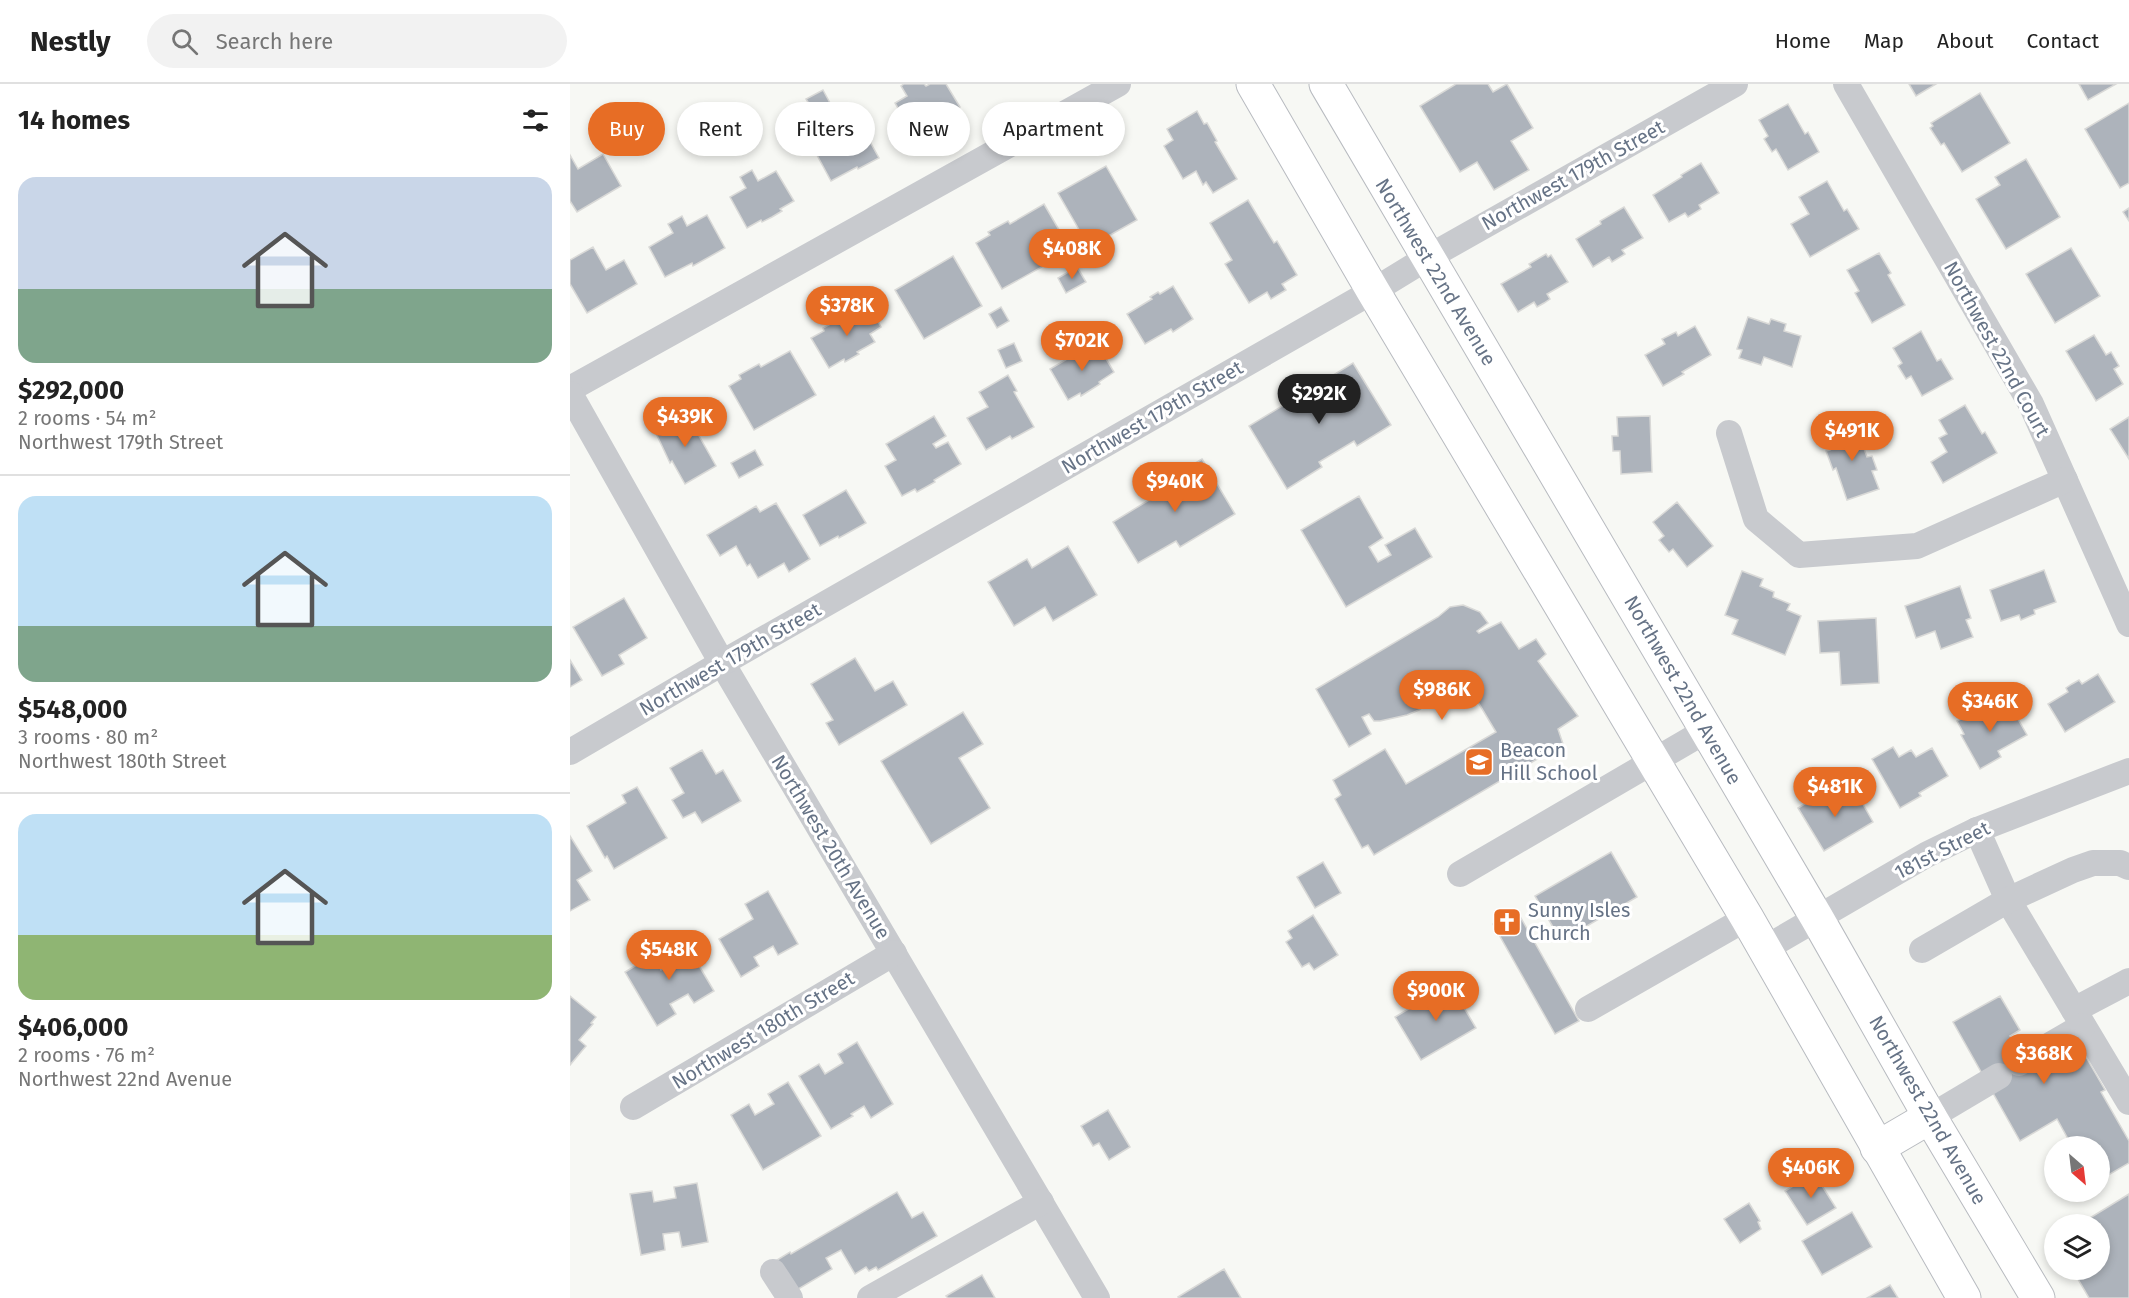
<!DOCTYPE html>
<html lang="en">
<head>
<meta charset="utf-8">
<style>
	body { margin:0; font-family:"Fira Sans",sans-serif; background:#f2f2f2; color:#222; height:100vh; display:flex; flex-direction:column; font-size:22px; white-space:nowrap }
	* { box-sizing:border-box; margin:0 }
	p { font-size:20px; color:#767676 }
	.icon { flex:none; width:33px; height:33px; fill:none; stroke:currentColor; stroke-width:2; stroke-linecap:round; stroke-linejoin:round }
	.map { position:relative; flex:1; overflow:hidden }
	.details { display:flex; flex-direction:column; background:#fff; width:570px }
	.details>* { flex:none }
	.banner { position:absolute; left:18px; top:18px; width:570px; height:54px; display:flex; gap:12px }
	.needle { width:39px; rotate:152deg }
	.buttons { position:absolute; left:1474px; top:1052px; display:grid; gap:12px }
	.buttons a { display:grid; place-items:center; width:66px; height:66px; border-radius:50%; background:#fff; box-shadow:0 3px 9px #0003; font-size:30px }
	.price { position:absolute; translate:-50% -51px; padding:0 14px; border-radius:21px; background:#e76d25; color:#fff; font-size:20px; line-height:39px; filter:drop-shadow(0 2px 3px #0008) }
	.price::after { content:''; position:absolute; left:50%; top:36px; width:18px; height:14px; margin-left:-9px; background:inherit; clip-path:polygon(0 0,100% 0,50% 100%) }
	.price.active { background:#222; color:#fff }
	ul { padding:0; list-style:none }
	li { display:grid; align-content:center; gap:12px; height:318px; padding:0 18px }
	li+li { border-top:2px solid #e0e0e0 }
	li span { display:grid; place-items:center; height:186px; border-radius:18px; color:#555 }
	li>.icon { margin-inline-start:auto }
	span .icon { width:108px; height:108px; fill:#fffc; stroke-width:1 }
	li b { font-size:26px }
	h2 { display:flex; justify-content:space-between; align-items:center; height:72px; padding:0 18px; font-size:26px }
	.tag { padding:0 21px; border-radius:27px; background:#fff; box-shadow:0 3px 9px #0003; font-size:21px; line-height:54px }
	.tag.active { background:#e76d25; color:#fff }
	header { display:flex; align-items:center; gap:36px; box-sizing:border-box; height:84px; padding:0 30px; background:#fff; border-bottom:2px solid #e0e0e0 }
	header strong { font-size:28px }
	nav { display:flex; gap:33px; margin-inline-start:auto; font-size:21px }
	.search { width:420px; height:54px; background:#f2f2f2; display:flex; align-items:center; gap:15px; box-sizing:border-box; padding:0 21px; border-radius:33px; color:#767676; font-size:22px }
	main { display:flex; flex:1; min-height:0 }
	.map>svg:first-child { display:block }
	.building { fill:#adb3bb; stroke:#d9d9d7; stroke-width:1.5 }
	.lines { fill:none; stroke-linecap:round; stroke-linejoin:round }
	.major-casing { stroke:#b8bbc0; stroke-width:35 }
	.minor { stroke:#c8cace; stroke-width:26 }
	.major { stroke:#fff; stroke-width:33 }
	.labels { text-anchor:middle; stroke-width:6; stroke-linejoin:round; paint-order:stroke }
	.street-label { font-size:20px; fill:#667386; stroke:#fff }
	.poi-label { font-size:20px; fill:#667386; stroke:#fff; text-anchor:start }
</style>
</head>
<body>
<header>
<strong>Nestly</strong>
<div class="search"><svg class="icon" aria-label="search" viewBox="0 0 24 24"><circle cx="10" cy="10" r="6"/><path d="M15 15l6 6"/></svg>Search here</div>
<nav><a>Home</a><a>Map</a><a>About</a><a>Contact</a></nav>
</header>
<main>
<section class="details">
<h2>14 homes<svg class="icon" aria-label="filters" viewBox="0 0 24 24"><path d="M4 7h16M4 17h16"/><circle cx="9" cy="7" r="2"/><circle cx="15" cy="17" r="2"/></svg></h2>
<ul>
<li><span style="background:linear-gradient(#c9d6e8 60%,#7fa58c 0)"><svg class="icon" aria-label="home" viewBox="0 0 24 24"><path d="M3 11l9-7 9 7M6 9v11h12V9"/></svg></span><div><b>$292,000</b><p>2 rooms · 54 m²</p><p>Northwest 179th Street</p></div></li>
<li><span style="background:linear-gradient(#bfe0f5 70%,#7fa58c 0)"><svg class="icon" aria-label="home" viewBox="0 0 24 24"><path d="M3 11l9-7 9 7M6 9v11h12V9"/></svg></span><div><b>$548,000</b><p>3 rooms · 80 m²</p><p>Northwest 180th Street</p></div></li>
<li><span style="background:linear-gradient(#bfe0f5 65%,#8fb573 0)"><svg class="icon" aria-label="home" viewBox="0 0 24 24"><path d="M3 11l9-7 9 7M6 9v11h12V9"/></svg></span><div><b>$406,000</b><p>2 rooms · 76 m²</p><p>Northwest 22nd Avenue</p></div></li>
</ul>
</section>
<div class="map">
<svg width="1559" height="1214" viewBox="0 0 1559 1214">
	<rect width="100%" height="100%" fill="#f7f8f4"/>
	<g class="building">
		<polygon points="334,0 354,0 356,2 360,0 376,0 390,23 376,31 378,33 359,44 357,42 343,50 325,19 337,12 331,2"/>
		<polygon points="886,0 918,0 923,8 937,0 963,44 941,57 959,86 924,106 907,78 890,88 850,22"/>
		<polygon points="1339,0 1366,0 1346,12"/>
		<polygon points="1509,0 1546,0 1518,16"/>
		<polygon points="253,6 260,19 244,28 236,15"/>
		<polygon points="1410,9 1440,59 1392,88 1374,59 1371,61 1360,44 1363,42 1361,39"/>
		<polygon points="1559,19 1559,99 1550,104 1515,45"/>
		<polygon points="1218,20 1235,50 1238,48 1249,68 1218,86 1206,65 1202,68 1194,55 1198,52 1189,36"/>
		<polygon points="627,27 634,40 637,39 647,57 645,58 667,95 643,109 636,98 633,101 626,87 613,95 594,62 603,56 597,45"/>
		<polygon points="284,29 309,74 288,85 287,83 261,97 241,60 254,53 257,58 264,55 257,43"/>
		<polygon points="33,70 51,102 7,128 0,117 0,71 8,85"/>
		<polygon points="1456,75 1490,133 1436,165 1406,115 1430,101 1425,93"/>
		<polygon points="1131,79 1149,109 1129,121 1131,125 1118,133 1115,129 1099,138 1083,111 1112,93 1111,91"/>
		<polygon points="536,82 567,136 519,163 488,109"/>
		<polygon points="182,86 188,97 206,87 224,117 210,125 212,127 202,133 192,138 191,136 177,144 160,113 176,104 170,93"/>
		<polygon points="1257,97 1274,127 1277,125 1289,145 1240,173 1221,140 1239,130 1229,113"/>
		<polygon points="678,116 704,159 707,157 727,191 712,200 716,206 701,215 697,208 679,219 655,180 662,176 640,139"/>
		<polygon points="474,120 492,151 470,163 479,179 432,205 406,159 420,151 418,148 438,137 440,140"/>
		<polygon points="1054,123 1073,154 1052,166 1055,170 1042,178 1039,173 1023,183 1006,155 1031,140 1030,137"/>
		<polygon points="1559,124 1559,137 1553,128"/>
		<polygon points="137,131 155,164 123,182 122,179 95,193 79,163 103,149 98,140 112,132 117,142"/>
		<polygon points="23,163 36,186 54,176 67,200 17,229 0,200 0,176"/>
		<polygon points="1501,164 1530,212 1485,239 1456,190"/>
		<polygon points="1309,169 1321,189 1318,191 1335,221 1302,239 1285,209 1289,207 1277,186"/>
		<polygon points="976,170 978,173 981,171 998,198 977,210 980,215 974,219 967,223 964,218 948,228 931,200 961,183 959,180"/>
		<polygon points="383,172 412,222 354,255 325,206"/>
		<polygon points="507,183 516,198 496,209 488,194"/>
		<polygon points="603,202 623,235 603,248 601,245 575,260 557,230 582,215 580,213 588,208 590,210"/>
		<polygon points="299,221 311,243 300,250 305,258 287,268 289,270 275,278 274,275 259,284 241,254 254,247 253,244 271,234 272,236"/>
		<polygon points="431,223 439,237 427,244 419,230"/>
		<polygon points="1178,233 1199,240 1201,235 1216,240 1214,247 1231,252 1222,283 1194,273 1191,281 1169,274 1172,266 1167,265"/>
		<polygon points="1125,242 1141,271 1112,288 1114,290 1093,302 1075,271 1095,260 1092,255 1106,248 1108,252"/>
		<polygon points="1351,247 1367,277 1371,275 1383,295 1352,312 1341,292 1336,295 1328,282 1332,279 1323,264"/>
		<polygon points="1524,251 1536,271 1541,268 1549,282 1544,285 1553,300 1526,317 1496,267"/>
		<polygon points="526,258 544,288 529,298 530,300 511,312 510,309 498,316 480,285"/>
		<polygon points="444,259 452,277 436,284 428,266"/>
		<polygon points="220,267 246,311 184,346 159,302 171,295 169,291 189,280 191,283"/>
		<polygon points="783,279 821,341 787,362 784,357 749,378 752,383 717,405 679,342"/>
		<polygon points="438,291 447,307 444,308 464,343 442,355 440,352 416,366 397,334 418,323 409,308"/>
		<polygon points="1395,321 1412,350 1415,348 1427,369 1373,399 1361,378 1377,368 1369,354 1377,350 1369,336"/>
		<polygon points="115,327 146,382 115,400 102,377 100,379 84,345"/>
		<polygon points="364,332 376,352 363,360 366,364 378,358 391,380 364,396 365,398 347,408 345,405 332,412 315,382 326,376 316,360"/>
		<polygon points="1080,332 1082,388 1051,390 1050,367 1043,367 1042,352 1048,352 1047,333"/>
		<polygon points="1559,333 1559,375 1540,345"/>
		<polygon points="1283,335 1297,373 1302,372 1307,386 1302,387 1309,405 1277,416 1266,384 1263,386 1256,367 1260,366 1259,363 1270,359 1264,342"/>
		<polygon points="185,366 193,381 169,394 161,379"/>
		<polygon points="632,375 665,430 610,463 606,457 568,479 543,438 589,410 585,403"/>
		<polygon points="276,406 296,439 269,454 268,452 250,462 233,431"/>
		<polygon points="789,412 813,454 799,463 808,478 821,471 815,461 845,444 862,473 776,523 731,446"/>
		<polygon points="1107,418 1143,462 1117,483 1103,465 1099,468 1089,456 1094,452 1083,438"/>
		<polygon points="206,419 240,475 219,488 214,479 188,494 180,480 177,482 166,462 150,472 137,451 186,422 190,428"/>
		<polygon points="498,462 527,511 483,537 475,523 444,542 418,498 457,475 462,484"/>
		<polygon points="1474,486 1486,518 1464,526 1465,530 1451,536 1449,531 1431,537 1420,506"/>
		<polygon points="1172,487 1193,495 1190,502 1204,508 1203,513 1220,520 1217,526 1231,532 1215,571 1162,550 1168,536 1155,531"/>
		<polygon points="1390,502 1401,534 1396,536 1403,553 1371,565 1365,547 1346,554 1335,522"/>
		<polygon points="54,514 77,554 49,571 54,580 32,592 3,543"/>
		<polygon points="893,521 910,528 918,539 907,547 909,549 931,538 949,565 966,555 976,570 968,577 1008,632 988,645 993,660 804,771 798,761 792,764 765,715 771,711 763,696 815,665 836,700 926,648 905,613 902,615 886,589 870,610 849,626 837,631 810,637 804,637 799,630 792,633 801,650 779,663 746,605 868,533 880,523"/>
		<polygon points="1306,534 1309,599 1271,601 1269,568 1250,569 1248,537"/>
		<polygon points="285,574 305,607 323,597 337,621 269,661 256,639 263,636 241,600"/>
		<polygon points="0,576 12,596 0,603"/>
		<polygon points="1528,590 1545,618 1495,648 1478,620 1498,608 1496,604 1502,600 1509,596 1512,600"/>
		<polygon points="1418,620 1425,632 1441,623 1457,651 1428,667 1431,673 1410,685 1391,651 1394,650 1387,637"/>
		<polygon points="393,628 413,660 389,674 420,724 361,760 311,677"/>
		<polygon points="1323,663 1329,673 1341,666 1346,673 1362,664 1378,692 1349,709 1351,712 1330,724 1302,675"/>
		<polygon points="132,666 146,690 153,686 171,717 132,739 125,728 113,734 102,716 114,709 100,684"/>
		<polygon points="67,703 97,754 44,785 37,772 35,774 17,742 56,719 52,711"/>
		<polygon points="1261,704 1270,718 1286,708 1303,738 1254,767 1228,724"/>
		<polygon points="0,752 22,787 7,796 20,816 0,827"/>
		<polygon points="1041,768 1067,813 991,857 965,812"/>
		<polygon points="753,778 771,809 745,824 727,793"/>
		<polygon points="198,807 228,860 208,871 203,862 184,873 189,882 171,893 149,855 183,835 175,820"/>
		<polygon points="947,827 1009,937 985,950 923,840"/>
		<polygon points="743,831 768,871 744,886 739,879 732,883 716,858 722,854 718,847"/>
		<polygon points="112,853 144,907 124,919 118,910 100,920 106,930 87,942 55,888 83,871 91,886 99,881 91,865"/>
		<polygon points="880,900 906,944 851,976 825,933"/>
		<polygon points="0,912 26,933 21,939 23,940 9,956 16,962 0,981"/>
		<polygon points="1430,912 1450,946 1440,952 1447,965 1508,959 1535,1006 1531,1008 1559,1057 1559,1079 1530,1096 1530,1062 1502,1062 1487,1035 1450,1057 1383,938"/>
		<polygon points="287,958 323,1020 301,1034 294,1022 281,1030 283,1032 261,1045 229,992 249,980 255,990 273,979 268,970"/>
		<polygon points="218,998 251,1052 193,1086 161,1031 179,1020 185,1031 204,1020 198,1010"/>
		<polygon points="538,1026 560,1063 539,1076 529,1059 523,1062 511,1042"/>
		<polygon points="1244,1089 1266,1124 1237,1141 1215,1107"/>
		<polygon points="127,1099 138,1158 112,1163 109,1148 93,1150 95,1166 71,1171 60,1110 82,1107 84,1118 106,1114 104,1103"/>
		<polygon points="327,1108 342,1134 353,1128 367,1152 308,1186 306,1183 299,1187 296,1183 285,1190 271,1166 256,1174 262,1185 225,1207 207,1176 220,1168 221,1170"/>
		<polygon points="1559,1110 1559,1214 1519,1214 1502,1185 1530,1185 1530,1140 1510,1140"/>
		<polygon points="1179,1119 1190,1137 1188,1138 1191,1145 1170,1159 1154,1135"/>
		<polygon points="1282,1128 1302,1163 1252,1191 1232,1157"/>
		<polygon points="654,1185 671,1214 609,1214 608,1213"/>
		<polygon points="412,1191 425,1214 378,1214 376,1212"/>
		<polygon points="1320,1201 1328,1214 1297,1214"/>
	</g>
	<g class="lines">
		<g class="major-casing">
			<g id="major">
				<polyline points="683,0 803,207 1177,834 1394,1214"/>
				<polyline points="756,0 1247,834 1360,1033 1468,1214"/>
				<polyline points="1307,1064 1360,1033"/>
			</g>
		</g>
		<g class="minor">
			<polyline points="1276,0 1461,320 1559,540"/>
			<polyline points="0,305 548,0"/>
			<polyline points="0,310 152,579 527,1214"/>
			<polyline points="1159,349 1186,435 1229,471 1347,462 1495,396"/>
			<polyline points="0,668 152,579 803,207 857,174 1165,0"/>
			<polyline points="1407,746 1438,816 1559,1018"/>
			<polyline points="890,790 1137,646"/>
			<polyline points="1194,865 1356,771 1407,746 1559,687"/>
			<polyline points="1352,866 1438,816 1503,786 1523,779 1550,779 1559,783"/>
			<polyline points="1018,925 1177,834"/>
			<polyline points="1504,926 1559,897"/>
			<polyline points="1449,979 1513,942"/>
			<polyline points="63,1023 324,869"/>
			<polyline points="1360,1033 1429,992"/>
			<polyline points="203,1188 220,1214"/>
			<polyline points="300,1214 471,1118"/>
		</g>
		<use href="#major" class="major"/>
	</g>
	<defs>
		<g id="school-square" transform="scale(1.5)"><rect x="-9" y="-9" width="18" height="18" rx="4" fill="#e76d25" stroke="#fff"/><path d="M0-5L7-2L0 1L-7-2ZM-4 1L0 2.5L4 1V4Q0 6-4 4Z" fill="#fff"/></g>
		<g id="church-square" transform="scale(1.5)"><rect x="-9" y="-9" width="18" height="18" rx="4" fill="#e76d25" stroke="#fff"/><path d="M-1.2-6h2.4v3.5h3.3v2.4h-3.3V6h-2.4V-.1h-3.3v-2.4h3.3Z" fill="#fff"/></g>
	</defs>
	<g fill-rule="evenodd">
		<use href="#school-square" x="909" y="678"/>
		<use href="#church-square" x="937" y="838"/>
	</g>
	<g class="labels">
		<g class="street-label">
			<text transform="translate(1003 91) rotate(-29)" y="7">Northwest 179th Street</text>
			<text transform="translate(866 188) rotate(59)" y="7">Northwest 22nd Avenue</text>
			<text transform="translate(1427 265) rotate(61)" y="7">Northwest 22nd Court</text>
			<text transform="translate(582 333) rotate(-30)" y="7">Northwest 179th Street</text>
			<text transform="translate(160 575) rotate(-30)" y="7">Northwest 179th Street</text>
			<text transform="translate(1113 606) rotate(60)" y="7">Northwest 22nd Avenue</text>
			<text transform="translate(261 763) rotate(59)" y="7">Northwest 20th Avenue</text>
			<text transform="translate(1372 766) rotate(-27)" y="7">181st Street</text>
			<text transform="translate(193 946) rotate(-31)" y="7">Northwest 180th Street</text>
			<text transform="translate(1358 1026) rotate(60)" y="7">Northwest 22nd Avenue</text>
		</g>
		<g class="poi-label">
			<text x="930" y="673">Beacon<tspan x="930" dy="23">Hill School</tspan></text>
			<text x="958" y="833">Sunny Isles<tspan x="958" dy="23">Church</tspan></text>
		</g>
	</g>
</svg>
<div class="buttons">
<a><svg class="needle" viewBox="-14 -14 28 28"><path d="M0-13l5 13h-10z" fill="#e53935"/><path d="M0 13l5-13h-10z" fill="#767676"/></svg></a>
<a><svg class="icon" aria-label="layers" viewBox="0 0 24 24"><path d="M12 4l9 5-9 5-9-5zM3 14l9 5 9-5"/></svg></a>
</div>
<b class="price" style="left:502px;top:196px">$408K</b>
<b class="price" style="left:277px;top:253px">$378K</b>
<b class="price" style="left:512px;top:288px">$702K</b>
<b class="price active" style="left:749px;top:341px">$292K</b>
<b class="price" style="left:115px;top:364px">$439K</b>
<b class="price" style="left:1282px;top:378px">$491K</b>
<b class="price" style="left:605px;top:429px">$940K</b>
<b class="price" style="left:872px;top:637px">$986K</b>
<b class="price" style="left:1420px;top:649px">$346K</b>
<b class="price" style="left:1265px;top:734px">$481K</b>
<b class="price" style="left:99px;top:897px">$548K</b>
<b class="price" style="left:866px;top:938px">$900K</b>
<b class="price" style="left:1474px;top:1001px">$368K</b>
<b class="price" style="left:1241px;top:1115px">$406K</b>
<div class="banner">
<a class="tag active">Buy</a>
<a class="tag">Rent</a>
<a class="tag">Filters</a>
<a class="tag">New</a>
<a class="tag">Apartment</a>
</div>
</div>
</main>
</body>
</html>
